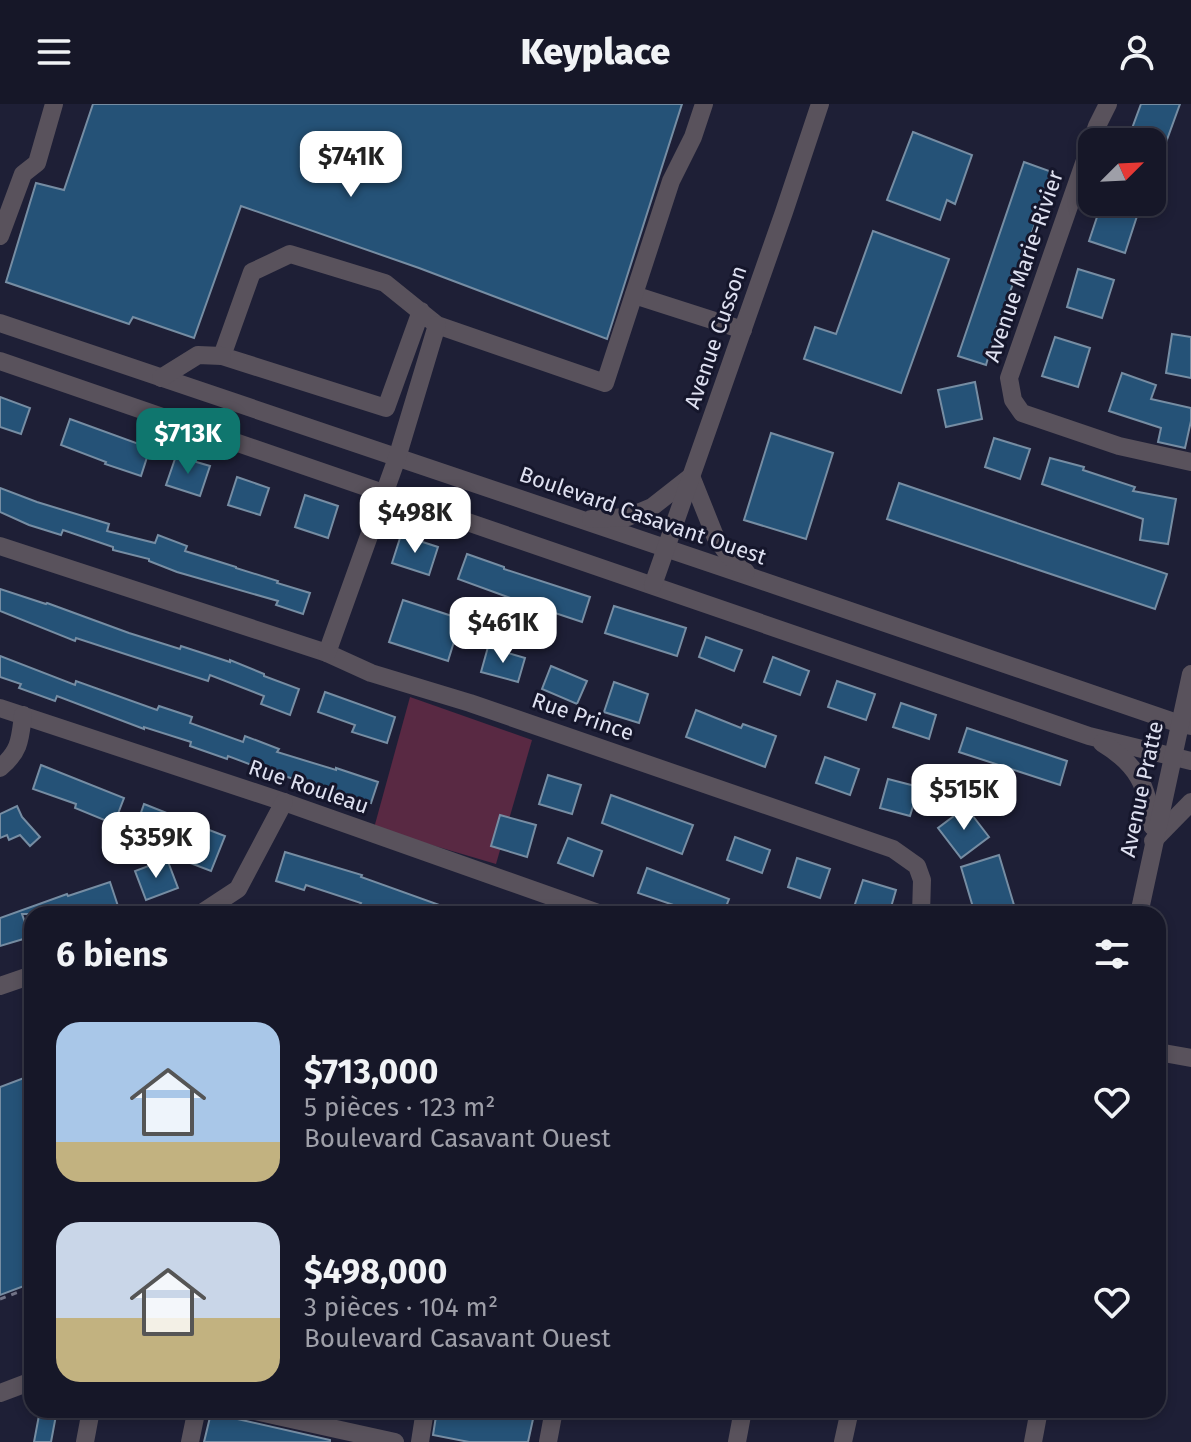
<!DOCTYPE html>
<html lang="fr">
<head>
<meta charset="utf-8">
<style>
	body { margin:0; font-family:"Fira Sans",sans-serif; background:#1f2030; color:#f1f3f6; height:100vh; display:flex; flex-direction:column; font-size:30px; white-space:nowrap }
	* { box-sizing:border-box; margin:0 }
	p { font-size:26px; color:#9e9fa8 }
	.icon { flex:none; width:44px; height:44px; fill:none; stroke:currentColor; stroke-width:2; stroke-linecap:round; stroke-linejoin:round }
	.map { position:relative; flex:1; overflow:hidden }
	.panel { position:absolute; left:24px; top:802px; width:1142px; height:512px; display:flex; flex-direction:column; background:#161728; border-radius:24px; box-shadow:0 4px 12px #0003,0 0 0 2px #353645 }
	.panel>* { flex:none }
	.needle { width:52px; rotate:66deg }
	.controls { position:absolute; left:1078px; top:24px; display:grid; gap:16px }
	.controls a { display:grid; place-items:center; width:88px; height:88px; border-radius:16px; background:#161728; box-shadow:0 4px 12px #0003,0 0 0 2px #353645; font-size:40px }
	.price { position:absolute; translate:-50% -68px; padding:0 18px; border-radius:16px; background:#fff; color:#222; font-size:26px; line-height:52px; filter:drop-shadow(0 2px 4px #0008) }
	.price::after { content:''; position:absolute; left:50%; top:48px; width:24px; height:18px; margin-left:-12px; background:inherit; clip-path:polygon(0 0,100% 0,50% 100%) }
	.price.active { background:#0f766e; color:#fff }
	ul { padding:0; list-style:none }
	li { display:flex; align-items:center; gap:24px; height:200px; padding:0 32px }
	li span { display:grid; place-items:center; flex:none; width:224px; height:160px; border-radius:24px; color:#555 }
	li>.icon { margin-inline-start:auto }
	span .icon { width:96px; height:96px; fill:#fffc; stroke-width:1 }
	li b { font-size:34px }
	h2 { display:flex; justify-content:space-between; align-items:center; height:96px; padding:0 32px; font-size:34px }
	header { display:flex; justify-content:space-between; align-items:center; height:104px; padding:0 32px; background:#161728; font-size:36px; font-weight:800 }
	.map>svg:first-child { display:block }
	.green { fill:#592943 }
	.building { fill:#255277; stroke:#768da3; stroke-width:2 }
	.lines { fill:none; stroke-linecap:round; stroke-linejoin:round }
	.path { stroke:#727488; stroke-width:3; stroke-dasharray:6 6; stroke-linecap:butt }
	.minor { stroke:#59525c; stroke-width:18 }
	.labels { text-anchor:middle; stroke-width:6; stroke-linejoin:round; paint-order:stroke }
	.street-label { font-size:22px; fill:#dfe1f1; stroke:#15162b }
</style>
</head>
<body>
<header><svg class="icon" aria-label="menu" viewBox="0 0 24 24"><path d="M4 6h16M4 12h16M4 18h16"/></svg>Keyplace<svg class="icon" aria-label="person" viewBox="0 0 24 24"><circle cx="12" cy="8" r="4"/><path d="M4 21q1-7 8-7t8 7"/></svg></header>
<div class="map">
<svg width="1191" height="1338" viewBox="0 0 1191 1338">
	<rect width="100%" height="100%" fill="#1e1f36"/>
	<polygon class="green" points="410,593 532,636 496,760 374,724"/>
	<g class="building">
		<polygon points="93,0 682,0 607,235 419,164 241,102 194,234 133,213 129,220 6,178 36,79 64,86"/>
		<polygon points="1141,0 1180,0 1153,74 1152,38 1127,38"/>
		<polygon points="913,28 972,51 955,100 947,96 940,116 887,96"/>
		<polygon points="1024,58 1052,68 1034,119 1035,120 996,226 986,261 958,252"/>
		<polygon points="1102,98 1115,98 1139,106 1125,149 1089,137"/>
		<polygon points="873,127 949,155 901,289 804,255 815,223 836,230"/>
		<polygon points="1078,165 1114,176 1102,214 1067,203"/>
		<polygon points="1172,230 1191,233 1191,274 1166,269"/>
		<polygon points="1055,233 1090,244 1078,283 1042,272"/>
		<polygon points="1122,269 1156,281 1151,295 1191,304 1191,317 1185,344 1158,338 1161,324 1109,307"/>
		<polygon points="975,278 982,315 946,323 938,286"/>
		<polygon points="0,293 30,304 21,330 0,323"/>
		<polygon points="70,315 150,344 141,372 105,360 106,358 61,341"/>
		<polygon points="771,329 833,349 806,435 744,416"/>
		<polygon points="994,334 1030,345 1020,375 985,363"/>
		<polygon points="176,352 210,362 200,392 166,381"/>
		<polygon points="1050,354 1084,363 1083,366 1135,383 1133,387 1176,395 1168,440 1140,436 1143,415 1042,380"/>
		<polygon points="237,373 269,384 260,411 228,401"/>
		<polygon points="899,379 1167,470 1155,505 887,415"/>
		<polygon points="0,384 37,398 109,420 107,427 155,439 158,431 187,442 185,447 236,463 236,464 278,477 277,479 310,489 303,510 276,501 278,497 177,468 149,457 149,455 113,446 113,443 63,426 61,431 29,421 0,408"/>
		<polygon points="305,391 338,402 328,434 295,423"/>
		<polygon points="401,431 438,443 429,471 392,459"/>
		<polygon points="467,450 504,463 504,465 590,493 582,518 513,495 458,475"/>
		<polygon points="0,485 46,500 47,499 129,529 180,545 181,542 230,558 230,556 264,570 264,572 299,585 290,611 261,600 264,592 210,571 208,577 76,534 75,537 0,507"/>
		<polygon points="403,496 461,515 448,557 389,538"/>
		<polygon points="614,502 686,524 677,552 605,529"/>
		<polygon points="706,533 742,546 734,567 699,553"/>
		<polygon points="488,543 525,554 518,578 481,568"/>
		<polygon points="0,552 75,581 76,577 157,606 159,602 192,613 190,619 243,638 245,632 279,645 277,648 336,666 336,664 378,678 371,699 265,666 228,652 227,655 190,642 191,638 144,623 144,625 57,592 55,597 19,584 21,580 0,573"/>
		<polygon points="773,553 809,567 800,591 764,578"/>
		<polygon points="551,562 587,577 577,600 542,585"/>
		<polygon points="837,577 875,590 866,616 828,603"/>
		<polygon points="614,578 648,590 639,619 604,608"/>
		<polygon points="325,588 395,613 387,639 352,628 355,621 318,608"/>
		<polygon points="901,599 936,611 929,635 893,623"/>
		<polygon points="696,606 741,624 743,620 776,632 765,663 686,633"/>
		<polygon points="967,624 1067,657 1060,681 959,648"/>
		<polygon points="825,653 859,665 850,691 816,679"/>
		<polygon points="41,661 124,694 114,720 75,704 76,700 33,685"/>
		<polygon points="548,671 581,681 572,710 539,700"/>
		<polygon points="888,675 919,683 910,712 880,704"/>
		<polygon points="611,691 693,721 682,750 602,719"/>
		<polygon points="144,700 177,713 169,732 137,720"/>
		<polygon points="17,702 22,713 40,733 30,742 20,731 9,736 7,731 0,734 0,710"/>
		<polygon points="966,703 989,733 961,754 938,724"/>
		<polygon points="500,711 536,721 527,753 491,742"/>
		<polygon points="204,724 225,732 211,767 190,759 196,744 198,743 197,742"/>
		<polygon points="735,733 770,746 762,769 727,756"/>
		<polygon points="568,734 602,747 593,772 558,759"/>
		<polygon points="285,748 362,771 361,773 459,808 458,810 385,810 360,801 361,799 306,781 304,786 276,777"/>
		<polygon points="999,751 1014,801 984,810 975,810 961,763"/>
		<polygon points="797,754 830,765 820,794 788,783"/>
		<polygon points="167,755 178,784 146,796 135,767"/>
		<polygon points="647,764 729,795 723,810 700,810 638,789"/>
		<polygon points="863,776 896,786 889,810 865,810 853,806"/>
		<polygon points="110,778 118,802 92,810 22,810 30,833 0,842 0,814 67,790 68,792"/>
		<polygon points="32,971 32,1179 0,1191 0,983"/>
		<polygon points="40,1306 57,1306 51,1338 34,1338"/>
		<polygon points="437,1306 535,1306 528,1338 469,1338 433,1331"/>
		<polygon points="211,1309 330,1336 330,1338 204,1338"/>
	</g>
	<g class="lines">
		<polyline class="path" points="0,1195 32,1183"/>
		<g class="minor">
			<polyline points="1108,0 1097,22 1009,274 1013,296 1022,309 1119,342 1191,358"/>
			<polyline points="0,132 23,70 37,59 54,0"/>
			<polyline points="634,191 743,226"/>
			<polyline points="421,207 386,304 222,252 252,168 290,150 385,179 437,221 605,279 671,77 693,33 704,0"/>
			<polyline points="0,219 751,473 1180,620 1191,622"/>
			<polyline points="0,257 1089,632 1191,657"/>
			<polyline points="161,274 198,251 222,252"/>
			<polyline points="691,372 715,432 729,452 746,468"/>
			<polyline points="591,415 628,413 652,403 689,374"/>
			<polyline points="0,442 327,549 371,569 470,599 893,745 917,762 922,776 921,810"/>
			<polyline points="653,481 784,108 820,0"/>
			<polyline points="327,549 397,354 437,221"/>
			<polyline points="0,604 284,698 601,810"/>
			<path d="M1102,639c35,21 46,43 50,83"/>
			<path d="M0,664c20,-17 20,-28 23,-53"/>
			<polyline points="1153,737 1191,698"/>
			<polyline points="200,810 238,785 284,698"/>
			<polyline points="1139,810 1191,570"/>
			<polyline points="0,882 32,871"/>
			<polyline points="1158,948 1191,954"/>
			<polyline points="0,1289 32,1277"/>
			<polyline points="250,1306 395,1338"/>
			<polyline points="85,1338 91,1306"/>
			<polyline points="190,1338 196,1309 200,1306"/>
			<polyline points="420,1338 425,1306"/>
			<polyline points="548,1338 554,1306"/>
			<polyline points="737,1338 743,1306"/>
			<polyline points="843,1338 850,1306"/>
			<polyline points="1033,1338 1039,1306"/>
		</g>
	</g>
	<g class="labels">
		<g class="street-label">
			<text transform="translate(1023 162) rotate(-71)" y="8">Avenue Marie-Rivier</text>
			<text transform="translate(715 233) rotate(-71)" y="8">Avenue Cusson</text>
			<text transform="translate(643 411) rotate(19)" y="8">Boulevard Casavant Ouest</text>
			<text transform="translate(583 612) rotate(19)" y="8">Rue Prince</text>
			<text transform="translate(309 682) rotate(19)" y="8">Rue Rouleau</text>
			<text transform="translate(1141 685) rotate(-78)" y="8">Avenue Pratte</text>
		</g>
	</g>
</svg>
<div class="controls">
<a><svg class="needle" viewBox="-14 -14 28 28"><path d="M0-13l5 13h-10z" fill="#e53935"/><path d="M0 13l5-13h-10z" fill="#9e9fa8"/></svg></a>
</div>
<b class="price" style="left:351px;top:95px">$741K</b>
<b class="price active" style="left:188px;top:372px">$713K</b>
<b class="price" style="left:415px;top:451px">$498K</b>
<b class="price" style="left:503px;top:561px">$461K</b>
<b class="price" style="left:964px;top:728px">$515K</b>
<b class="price" style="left:156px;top:776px">$359K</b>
<section class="panel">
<h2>6 biens<svg class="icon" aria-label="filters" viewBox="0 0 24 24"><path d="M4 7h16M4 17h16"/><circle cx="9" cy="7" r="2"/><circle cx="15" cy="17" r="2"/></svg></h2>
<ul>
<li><span style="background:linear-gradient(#a9c7e8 75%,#c2b280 0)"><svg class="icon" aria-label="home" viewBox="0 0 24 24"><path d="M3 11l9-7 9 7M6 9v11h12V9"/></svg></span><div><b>$713,000</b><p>5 pièces · 123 m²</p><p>Boulevard Casavant Ouest</p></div><svg class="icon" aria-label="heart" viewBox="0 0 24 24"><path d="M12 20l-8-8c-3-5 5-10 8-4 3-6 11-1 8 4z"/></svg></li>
<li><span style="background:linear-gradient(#c9d6e8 60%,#c2b280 0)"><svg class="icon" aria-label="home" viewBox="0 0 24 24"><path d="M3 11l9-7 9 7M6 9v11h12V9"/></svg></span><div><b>$498,000</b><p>3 pièces · 104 m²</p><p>Boulevard Casavant Ouest</p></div><svg class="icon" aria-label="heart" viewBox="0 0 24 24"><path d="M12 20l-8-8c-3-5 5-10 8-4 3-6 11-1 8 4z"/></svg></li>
</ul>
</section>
</div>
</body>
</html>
